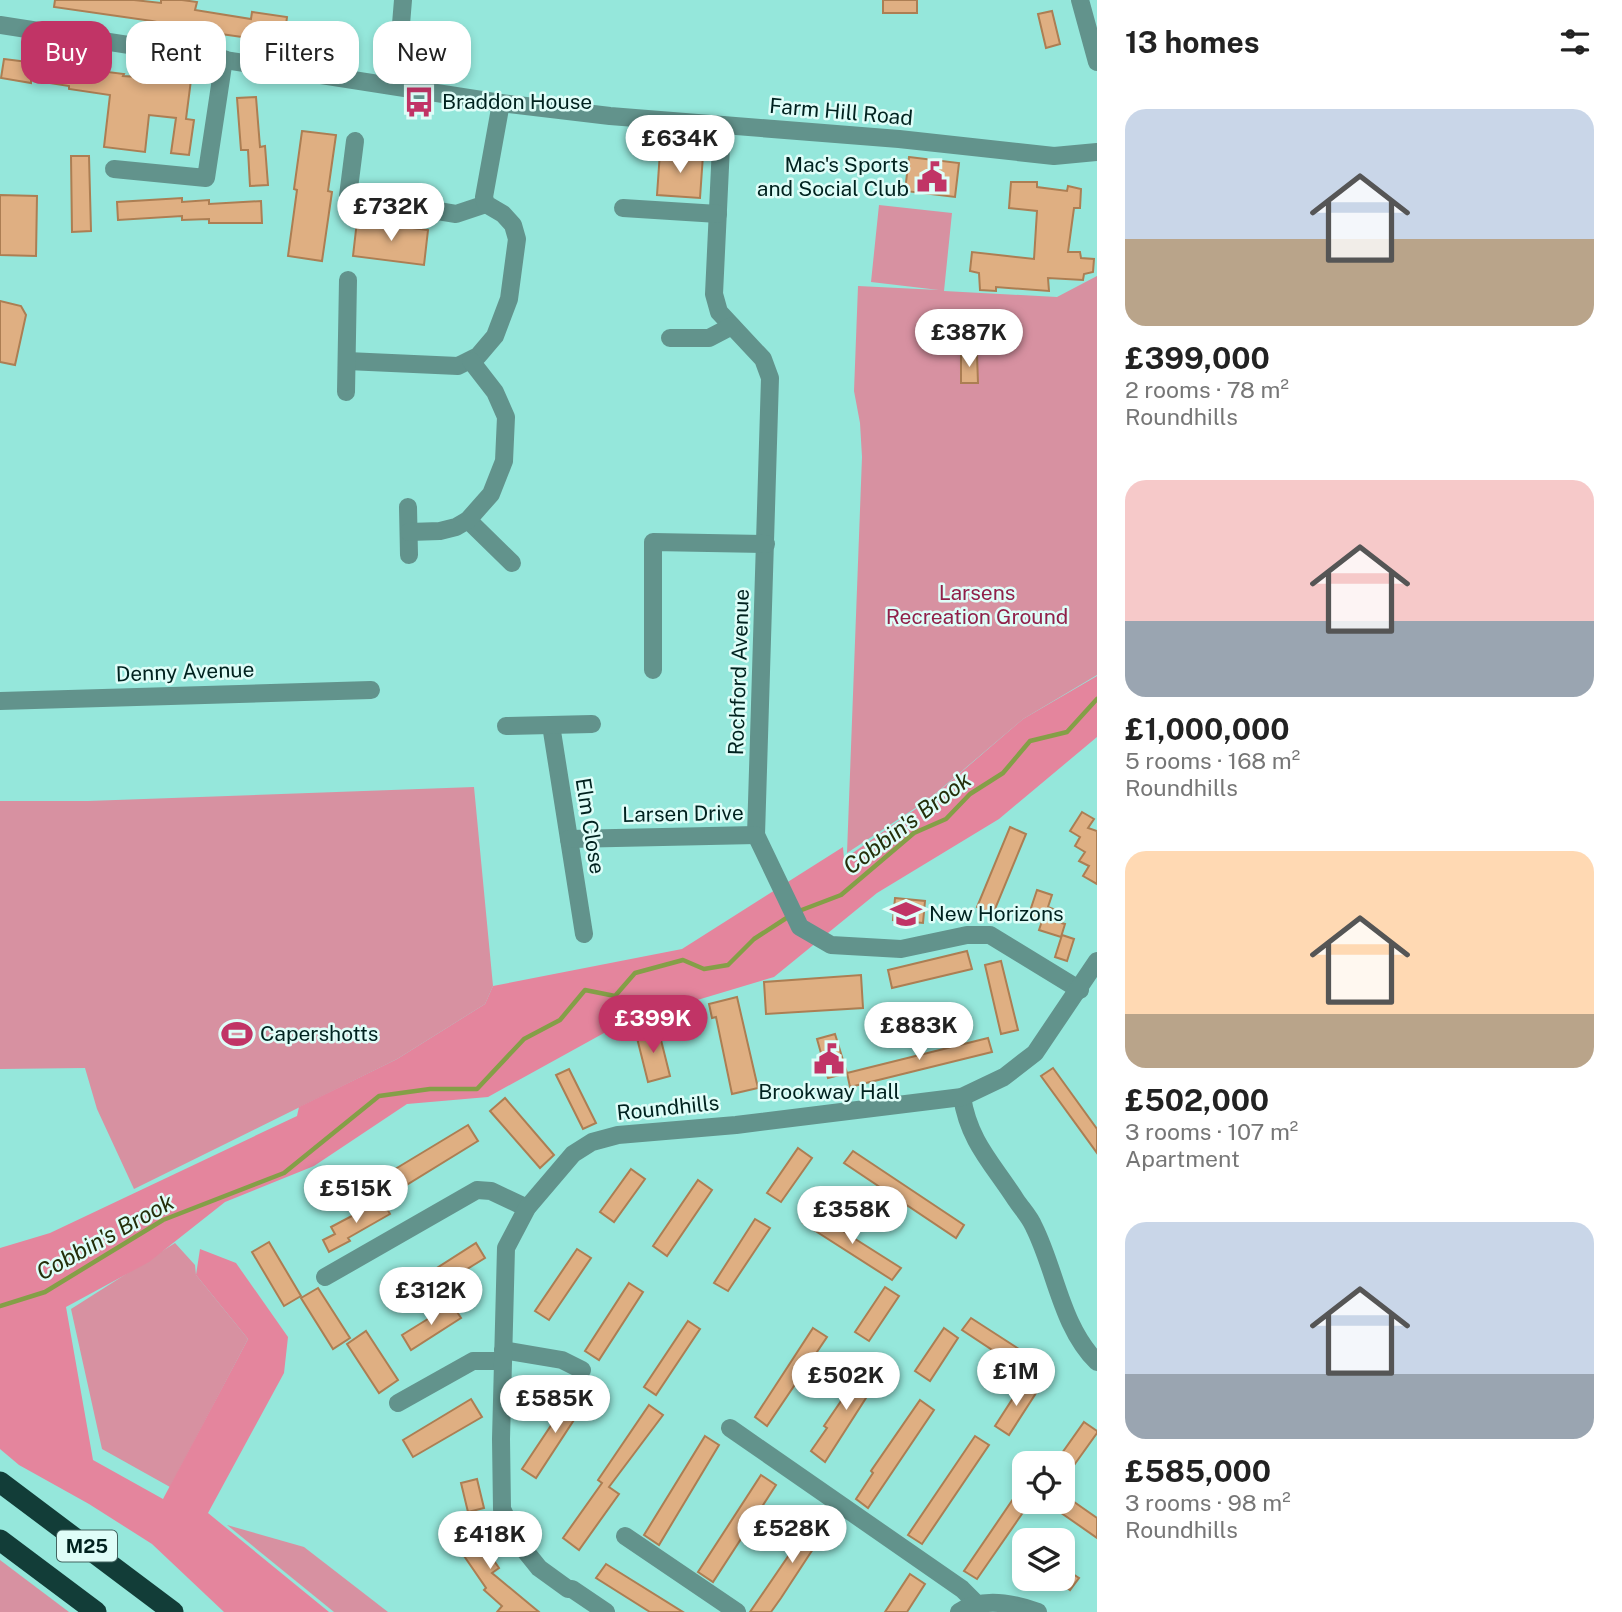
<!DOCTYPE html>
<html lang="en">
<head>
<meta charset="utf-8">
<style>
	body { margin:0; font-family:"Public Sans",sans-serif; background:#f6f6f6; color:#222; height:100vh; display:flex; flex-direction:column; font-size:26px; white-space:nowrap }
	* { box-sizing:border-box; margin:0 }
	p { font-size:23px; color:#767676 }
	.icon { flex:none; width:38px; height:38px; fill:none; stroke:currentColor; stroke-width:2; stroke-linecap:round; stroke-linejoin:round }
	.map { position:relative; flex:1; overflow:hidden }
	.details { display:flex; flex-direction:column; background:#fff; width:525px }
	.details>* { flex:none }
	.banner { position:absolute; left:21px; top:21px; width:665px; height:63px; display:flex; gap:14px }
	.buttons { position:absolute; left:1012px; top:1451px; display:grid; gap:14px }
	.buttons a { display:grid; place-items:center; width:63px; height:63px; border-radius:14px; background:#fff; box-shadow:0 4px 10px #0003; font-size:35px }
	.price { position:absolute; translate:-50% -60px; padding:0 16px; border-radius:24px; background:#fff; color:#222; font-size:23px; line-height:46px; filter:drop-shadow(0 2px 4px #0008) }
	.price::after { content:''; position:absolute; left:50%; top:42px; width:21px; height:16px; margin-left:-10px; background:inherit; clip-path:polygon(0 0,100% 0,50% 100%) }
	.price.on { background:#c13466; color:#fff }
	ul { padding:0; list-style:none }
	li { display:grid; align-content:center; gap:14px; height:371px; padding:0 28px }
	li span { display:grid; place-items:center; height:217px; border-radius:21px; color:#555 }
	li>.icon { margin-inline-start:auto }
	span .icon { width:126px; height:126px; fill:#fffc; stroke-width:1 }
	li b { font-size:30px }
	h2 { display:flex; justify-content:space-between; align-items:center; height:84px; padding:0 28px; font-size:30px }
	.tag { padding:0 24px; border-radius:21px; background:#fff; box-shadow:0 4px 10px #0003; font-size:24px; line-height:63px }
	.tag.on { background:#c13466; color:#fff }
	main { display:flex; flex:1; min-height:0 }
	.map>svg:first-child { display:block }
	.green { fill:#d791a1 }
	.forest { fill:#e4859d }
	.lines { fill:none; stroke-linecap:round; stroke-linejoin:round }
	.stream { stroke:#849f47; stroke-width:4.5 }
	.building { fill:#dfaf82; stroke:#ac7e53; stroke-width:2 }
	.minor { stroke:#62938c; stroke-width:18 }
	.tertiary { stroke:#62938c; stroke-width:18 }
	.motorway { stroke:#123d38; stroke-width:21 }
	.labels { text-anchor:middle; stroke-width:5; stroke-linejoin:round; paint-order:stroke }
	.shield { fill:#dffdf8; stroke:#436460; stroke-width:2 }
	.shield-label { font-size:19px; font-weight:bold; fill:#00221f }
	.poi-label { font-size:21px; fill:#00221f; stroke:#dffdf8; text-anchor:start }
	.street-label { font-size:21px; fill:#00221f; stroke:#dffdf8 }
	.park-label { font-size:21px; fill:#902049; stroke:#dffdf8 }
	.water-label { font-size:23px; font-style:italic; fill:#242f0a; stroke:#dffdf8 }
</style>
</head>
<body>
<main>
<div class="map">
<svg width="1097" height="1612" viewBox="0 0 1097 1612">
	<rect width="100%" height="100%" fill="#95e7db"/>
	<g class="green">
		<polygon points="879,205 952,213 944,291 1057,297 1097,276 1097,675 1023,719 929,799 847,853 862,457 860,423 854,391 858,286 939,290 871,282"/>
		<polygon points="474,787 493,986 485,1004 397,1059 134,1189 97,1109 85,1068 0,1069 0,801 88,801"/>
		<polygon points="175,1243 195,1265 196,1275 248,1339 170,1487 102,1449 71,1309"/>
		<polygon points="227,1525 304,1547 388,1612 334,1612"/>
		<polygon points="0,1560 69,1612 0,1612"/>
	</g>
	<polygon class="forest" points="1097,676 1097,737 999,819 877,893 774,977 624,1022 488,1097 407,1104 314,1166 225,1202 149,1262 66,1307 93,1460 163,1499 248,1339 196,1275 200,1249 236,1263 288,1337 284,1373 208,1513 329,1612 224,1612 152,1544 89,1504 19,1465 0,1449 0,1248 50,1233 297,1116 299,1107 397,1059 485,1004 493,986 682,949 843,847 844,859 930,799 1023,719"/>
	<g class="lines">
		<g class="stream">
			<polyline points="799,911 841,895 914,833 946,819 970,794 1003,773 1030,741 1067,732 1097,699"/>
			<polyline points="0,1306 45,1292 163,1220 284,1173 379,1096 430,1089 477,1089 524,1039 560,1020 585,990 615,996 635,973 683,960 704,969 728,965 754,939 788,917"/>
		</g>
	</g>
	<g class="building">
		<polygon points="55,0 134,0 161,3 161,0 182,0 197,2 195,10 251,19 252,12 287,17 286,25 315,30 312,47 200,31 152,21 54,7"/>
		<rect x="883" y="0" width="34" height="13"/>
		<polygon points="1052,11 1060,44 1046,48 1038,14"/>
		<polygon points="4,59 124,74 123,76 191,80 186,119 194,120 189,155 171,153 176,118 149,115 145,152 104,147 110,95 69,89 69,86 31,80 31,83 1,78"/>
		<polygon points="256,97 260,147 265,146 268,185 250,186 248,150 241,150 237,98"/>
		<polygon points="302,131 336,135 328,191 332,192 322,261 288,256 297,190 294,189"/>
		<polygon points="660,152 703,155 700,198 657,195"/>
		<polygon points="71,156 89,156 91,231 72,232"/>
		<polygon points="909,157 959,163 955,197 905,191"/>
		<polygon points="1011,182 1037,182 1037,187 1067,191 1068,186 1081,189 1080,208 1074,208 1068,252 1080,252 1081,258 1094,259 1093,272 1084,274 1083,280 1048,278 1049,291 996,287 996,291 980,290 979,273 970,271 972,252 1034,259 1037,211 1009,208"/>
		<polygon points="0,195 37,196 36,256 0,255"/>
		<polygon points="182,198 182,202 209,200 209,204 261,201 262,223 209,223 209,219 182,220 182,216 118,220 117,202"/>
		<polygon points="357,221 428,230 424,265 353,256"/>
		<polygon points="0,301 21,306 26,315 15,365 0,362"/>
		<polygon points="961,355 977,355 978,383 961,383"/>
		<polygon points="1082,812 1094,819 1088,828 1097,831 1097,884 1083,876 1089,866 1079,861 1085,852 1075,846 1080,837 1070,831"/>
		<polygon points="1010,827 1026,834 993,914 977,907"/>
		<polygon points="1037,890 1052,895 1048,907 1058,911 1054,921 1065,924 1061,937 1039,930 1042,921 1028,917"/>
		<polygon points="895,898 925,901 923,923 893,920"/>
		<polygon points="1062,935 1074,939 1067,961 1055,957"/>
		<polygon points="967,951 972,969 892,988 888,970"/>
		<polygon points="1001,961 1018,1030 1001,1034 985,965"/>
		<polygon points="861,975 863,1008 766,1014 764,982"/>
		<polygon points="737,997 758,1088 732,1094 716,1017 712,1018 709,1004"/>
		<polygon points="658,1028 670,1076 648,1082 636,1034"/>
		<polygon points="835,1034 847,1073 828,1078 817,1039"/>
		<polygon points="988,1038 992,1052 850,1087 847,1073"/>
		<polygon points="1053,1068 1097,1129 1097,1153 1041,1076"/>
		<polygon points="569,1069 596,1123 583,1129 556,1075"/>
		<polygon points="505,1098 554,1155 540,1168 490,1111"/>
		<polygon points="468,1125 478,1141 382,1200 372,1183"/>
		<polygon points="798,1148 812,1158 781,1202 767,1193"/>
		<polygon points="853,1151 964,1225 956,1238 844,1163"/>
		<polygon points="631,1169 645,1179 614,1222 600,1212"/>
		<polygon points="698,1180 712,1190 667,1256 653,1246"/>
		<polygon points="382,1200 390,1214 348,1238 350,1241 329,1252 323,1240 335,1234 331,1227"/>
		<polygon points="811,1211 901,1268 892,1280 803,1223"/>
		<polygon points="755,1219 770,1228 728,1291 714,1283"/>
		<polygon points="269,1242 301,1296 284,1306 252,1252"/>
		<polygon points="476,1243 485,1258 438,1287 429,1273"/>
		<polygon points="577,1249 591,1258 549,1320 535,1311"/>
		<polygon points="629,1283 643,1292 599,1360 585,1351"/>
		<polygon points="885,1287 899,1296 869,1341 855,1332"/>
		<polygon points="318,1288 350,1338 333,1349 301,1298"/>
		<polygon points="452,1304 461,1318 411,1350 402,1335"/>
		<polygon points="971,1318 1039,1362 1030,1375 962,1330"/>
		<polygon points="688,1321 700,1329 656,1395 644,1387"/>
		<polygon points="813,1328 827,1337 767,1426 755,1417"/>
		<polygon points="944,1328 958,1338 930,1381 915,1371"/>
		<polygon points="366,1331 398,1380 379,1393 347,1344"/>
		<polygon points="867,1363 882,1373 825,1462 811,1451 827,1428 824,1426"/>
		<polygon points="1024,1381 1038,1390 1009,1435 995,1426"/>
		<polygon points="574,1391 587,1400 536,1478 522,1469"/>
		<polygon points="471,1399 482,1417 413,1457 403,1440"/>
		<polygon points="920,1400 934,1410 868,1508 856,1499 873,1473 871,1471"/>
		<polygon points="649,1405 663,1415 609,1487 619,1494 579,1550 563,1538 602,1483 598,1480"/>
		<polygon points="1084,1422 1097,1431 1097,1433 1062,1482 1062,1463 1055,1463"/>
		<polygon points="705,1436 719,1445 659,1545 644,1535"/>
		<polygon points="975,1436 989,1445 922,1544 908,1535"/>
		<polygon points="761,1475 776,1485 713,1582 698,1572"/>
		<polygon points="477,1479 484,1508 468,1512 461,1483"/>
		<polygon points="1024,1483 1024,1511 977,1579 964,1571"/>
		<polygon points="1067,1497 1097,1518 1097,1538 1057,1510"/>
		<polygon points="819,1511 832,1520 781,1598 771,1612 750,1612"/>
		<polygon points="478,1521 489,1543 483,1545 499,1568 492,1573 539,1612 497,1612 502,1606 484,1590 486,1588 462,1553 467,1551 457,1530"/>
		<polygon points="606,1564 683,1612 650,1612 596,1578"/>
		<polygon points="1062,1567 1079,1578 1070,1590 1062,1584"/>
		<polygon points="910,1574 925,1584 907,1612 885,1612"/>
	</g>
	<g class="lines">
		<g class="minor">
			<polyline points="1080,0 1097,62"/>
			<polyline points="396,85 403,0"/>
			<polyline points="722,125 714,294 719,312 763,359 770,378 756,835 800,927 831,945 901,949 967,935 990,935 1080,990"/>
			<polyline points="355,141 348,196 456,214 486,204"/>
			<polyline points="114,169 206,178 224,59"/>
			<polyline points="623,208 718,214"/>
			<polyline points="670,338 709,338 732,326"/>
			<polyline points="347,361 458,366 478,356 495,336 509,299 517,239 513,225 503,214 486,204 484,197 501,103"/>
			<polyline points="346,392 348,280"/>
			<polyline points="408,507 409,555"/>
			<polyline points="468,520 512,563"/>
			<polyline points="409,532 440,531 456,527 468,520 491,494 504,461 506,417 495,392 471,361"/>
			<polyline points="653,670 653,542 766,544"/>
			<polyline points="0,701 371,690"/>
			<polyline points="551,725 584,934"/>
			<polyline points="506,726 592,724"/>
			<polyline points="569,839 756,835"/>
			<path d="M962,1097c7,45 31,67 54,103 6,9 14,17 18,27 22,44 27,99 63,135"/>
			<polyline points="325,1277 477,1190 491,1191 527,1208"/>
			<polyline points="503,1350 562,1360 582,1370"/>
			<polyline points="398,1403 473,1361 502,1361"/>
			<polyline points="730,1428 962,1589 977,1604"/>
			<polyline points="625,1536 737,1612"/>
			<polyline points="606,1612 572,1589 568,1589 539,1568 518,1542 502,1509 501,1439 506,1248 527,1208 573,1154 592,1142 618,1135 736,1125 962,1097 1004,1077 1035,1053 1097,961"/>
			<path d="M959,1612c23,-15 54,-9 79,0"/>
		</g>
		<polyline class="tertiary" points="0,25 501,103 610,116 899,139 1054,156 1097,152"/>
		<g class="motorway">
			<polyline points="0,1482 173,1612"/>
			<polyline points="0,1540 96,1612"/>
		</g>
	</g>
	<defs>
		<g id="bus-bare" transform="scale(2.415)"><path d="M-5-6H5V4H4V6H2V4H-2V6H-4V4H-5ZM-3.5-4V0h7V-4ZM-3.5 1.2v1.5H-2V1.2ZM2 1.2v1.5H3.5V1.2Z" fill="#c13466" stroke="#dffdf8" stroke-width="2.5" paint-order="stroke"/></g>
		<g id="civic-bare" transform="scale(2.415)"><path d="M-.6-6.5H3V-4.5H.6V-3L4-1V1h2V6H-6V1h2V-1L-.6-3ZM-1.2 2.5V6h2.4V2.5Z" fill="#c13466" stroke="#dffdf8" stroke-width="2.5" paint-order="stroke"/></g>
		<g id="school-bare" transform="scale(2.415)"><path d="M0-5L7-2L0 1L-7-2ZM-4 1L0 2.5L4 1V4Q0 6-4 4Z" fill="#c13466" stroke="#dffdf8" stroke-width="2.5" paint-order="stroke"/></g>
		<g id="stadium-bare" transform="scale(2.415)"><path d="M0-5a6.5 5 0 1 0 0 10a6.5 5 0 1 0 0-10ZM-3.5-1.8h7v3.6h-7Z" fill="#c13466" stroke="#dffdf8" stroke-width="2.5" paint-order="stroke"/></g>
	</defs>
	<g fill-rule="evenodd">
		<use href="#bus-bare" x="419" y="102"/>
		<use href="#civic-bare" x="932" y="177"/>
		<use href="#school-bare" x="906" y="914"/>
		<use href="#stadium-bare" x="237" y="1034"/>
		<use href="#civic-bare" x="829" y="1059"/>
	</g>
	<g class="labels">
		<rect class="shield" x="57" y="1530.5" width="60" height="31" rx="5"/>
		<g class="shield-label">
			<text x="87" y="1553">M25</text>
		</g>
		<g class="poi-label">
			<text x="442" y="109">Braddon House</text>
			<text x="909" y="172" text-anchor="end">Mac's Sports<tspan x="909" dy="24">and Social Club</tspan></text>
			<text x="929" y="921">New Horizons</text>
			<text x="260" y="1041">Capershotts</text>
			<text x="829" y="1099" text-anchor="middle">Brookway Hall</text>
		</g>
		<g class="street-label">
			<text transform="translate(841 112) rotate(5)" y="7">Farm Hill Road</text>
			<text transform="translate(185 672) rotate(-2)" y="7">Denny Avenue</text>
			<text transform="translate(739 672) rotate(-88)" y="7">Rochford Avenue</text>
			<text transform="translate(683 814) rotate(-1)" y="7">Larsen Drive</text>
			<text transform="translate(590 826) rotate(81)" y="7">Elm Close</text>
			<text transform="translate(668 1108) rotate(-6)" y="7">Roundhills</text>
		</g>
		<g class="park-label">
			<text x="977" y="600">Larsens<tspan x="977" dy="24">Recreation Ground</tspan></text>
		</g>
		<g class="water-label">
			<text transform="translate(907 823) rotate(-37)" y="8">Cobbin's Brook</text>
			<text transform="translate(105 1237) rotate(-29)" y="8">Cobbin's Brook</text>
		</g>
	</g>
</svg>
<div class="buttons">
<a><svg class="icon" aria-label="locate" viewBox="0 0 24 24"><circle cx="12" cy="12" r="6"/><path d="M12 2v4M12 18v4M2 12h4M18 12h4"/></svg></a>
<a><svg class="icon" aria-label="layers" viewBox="0 0 24 24"><path d="M12 4l9 5-9 5-9-5zM3 14l9 5 9-5"/></svg></a>
</div>
<b class="price" style="left:680px;top:175px">£634K</b>
<b class="price" style="left:391px;top:243px">£732K</b>
<b class="price" style="left:969px;top:369px">£387K</b>
<b class="price on" style="left:653px;top:1055px">£399K</b>
<b class="price" style="left:919px;top:1062px">£883K</b>
<b class="price" style="left:356px;top:1225px">£515K</b>
<b class="price" style="left:852px;top:1246px">£358K</b>
<b class="price" style="left:431px;top:1327px">£312K</b>
<b class="price" style="left:1016px;top:1408px">£1M</b>
<b class="price" style="left:846px;top:1412px">£502K</b>
<b class="price" style="left:555px;top:1435px">£585K</b>
<b class="price" style="left:792px;top:1565px">£528K</b>
<b class="price" style="left:490px;top:1571px">£418K</b>
<div class="banner">
<a class="tag on">Buy</a>
<a class="tag">Rent</a>
<a class="tag">Filters</a>
<a class="tag">New</a>
</div>
</div>
<section class="details">
<h2>13 homes<svg class="icon" aria-label="filters" viewBox="0 0 24 24"><path d="M4 7h16M4 17h16"/><circle cx="9" cy="7" r="2"/><circle cx="15" cy="17" r="2"/></svg></h2>
<ul>
<li><span style="background:linear-gradient(#c9d6e8 60%,#b9a48a 0)"><svg class="icon" aria-label="home" viewBox="0 0 24 24"><path d="M3 11l9-7 9 7M6 9v11h12V9"/></svg></span><div><b>£399,000</b><p>2 rooms · 78 m²</p><p>Roundhills</p></div></li>
<li><span style="background:linear-gradient(#f6c9c9 65%,#9aa5b1 0)"><svg class="icon" aria-label="home" viewBox="0 0 24 24"><path d="M3 11l9-7 9 7M6 9v11h12V9"/></svg></span><div><b>£1,000,000</b><p>5 rooms · 168 m²</p><p>Roundhills</p></div></li>
<li><span style="background:linear-gradient(#ffd9b3 75%,#b9a48a 0)"><svg class="icon" aria-label="home" viewBox="0 0 24 24"><path d="M3 11l9-7 9 7M6 9v11h12V9"/></svg></span><div><b>£502,000</b><p>3 rooms · 107 m²</p><p>Apartment</p></div></li>
<li><span style="background:linear-gradient(#c9d6e8 70%,#9aa5b1 0)"><svg class="icon" aria-label="home" viewBox="0 0 24 24"><path d="M3 11l9-7 9 7M6 9v11h12V9"/></svg></span><div><b>£585,000</b><p>3 rooms · 98 m²</p><p>Roundhills</p></div></li>
</ul>
</section>
</main>
</body>
</html>
